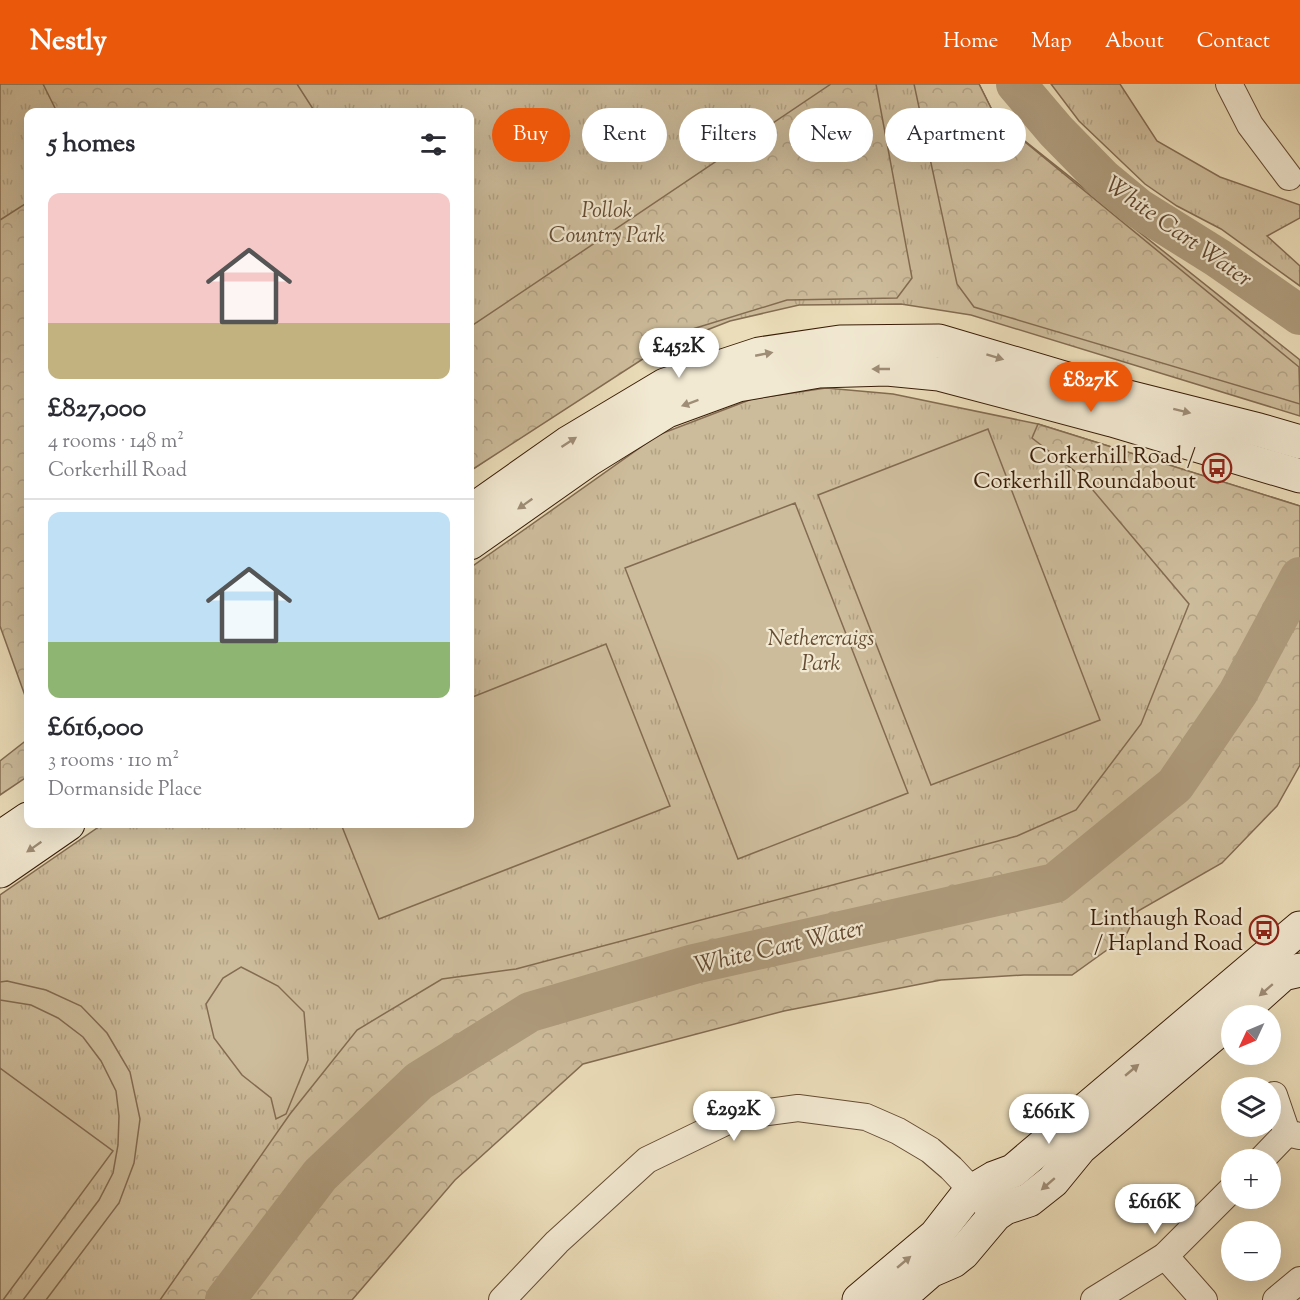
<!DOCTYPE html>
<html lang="en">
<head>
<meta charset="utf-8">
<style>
	body { margin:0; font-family:"Sorts Mill Goudy",serif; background:#f2f2f3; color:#2b2b33; height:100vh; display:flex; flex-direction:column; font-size:22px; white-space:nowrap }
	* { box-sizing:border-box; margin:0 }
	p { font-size:20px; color:#7c7c81 }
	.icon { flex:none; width:33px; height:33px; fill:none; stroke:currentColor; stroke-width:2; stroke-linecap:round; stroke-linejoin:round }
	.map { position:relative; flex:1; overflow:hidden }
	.details { position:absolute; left:24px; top:24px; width:450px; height:720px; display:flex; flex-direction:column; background:#fff; border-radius:12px; box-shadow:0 6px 24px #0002 }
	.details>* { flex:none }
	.hud { position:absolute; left:492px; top:24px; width:570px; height:54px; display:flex; gap:12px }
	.needle { width:39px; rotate:226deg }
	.tools { position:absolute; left:1221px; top:921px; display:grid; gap:12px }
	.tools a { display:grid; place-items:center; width:60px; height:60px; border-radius:50%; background:#fff; box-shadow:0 6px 24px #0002; font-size:30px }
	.price { position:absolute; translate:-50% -51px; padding:0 14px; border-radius:21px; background:#fff; color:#222; font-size:20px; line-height:39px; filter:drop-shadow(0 2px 3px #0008) }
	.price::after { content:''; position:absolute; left:50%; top:36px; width:18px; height:14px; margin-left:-9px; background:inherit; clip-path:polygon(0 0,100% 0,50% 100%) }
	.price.active { background:#ea580c; color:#fff }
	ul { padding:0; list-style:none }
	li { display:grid; align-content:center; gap:12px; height:318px; padding:0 24px }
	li+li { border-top:2px solid #e1e1e2 }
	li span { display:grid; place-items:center; height:186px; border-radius:12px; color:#555 }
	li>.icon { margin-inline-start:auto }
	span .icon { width:108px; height:108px; fill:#fffc; stroke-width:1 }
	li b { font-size:26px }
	h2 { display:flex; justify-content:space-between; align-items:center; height:72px; padding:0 24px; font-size:26px }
	.chip { padding:0 21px; border-radius:27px; background:#fff; box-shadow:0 6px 24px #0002; font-size:21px; line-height:54px }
	.chip.active { background:#ea580c; color:#fff }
	header { display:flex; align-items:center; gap:36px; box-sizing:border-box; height:84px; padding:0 30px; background:#ea580c; color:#fff }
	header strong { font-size:28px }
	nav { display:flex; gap:33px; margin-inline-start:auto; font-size:21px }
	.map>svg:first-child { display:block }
	.grass { fill:url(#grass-tufts); stroke:#836c51; stroke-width:1.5 }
	.forest { fill:url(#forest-crowns); stroke:#836c51; stroke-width:1.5 }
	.garden { fill:#cdbc9b; stroke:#836c51; stroke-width:1.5 }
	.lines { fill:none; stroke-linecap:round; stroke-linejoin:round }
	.river { stroke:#ae9b7c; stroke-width:40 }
	.street-casing { stroke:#664c34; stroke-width:28 }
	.secondary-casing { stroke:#391c07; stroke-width:35 }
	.street { stroke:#f2e9d2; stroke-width:26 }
	.secondary { stroke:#f2e9d2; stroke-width:33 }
	.oneway { fill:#9f8d77 }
	.labels { text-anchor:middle; stroke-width:4.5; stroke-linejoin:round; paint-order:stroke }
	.park-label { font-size:22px; font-style:italic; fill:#654c33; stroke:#f2e9d2 }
	.poi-label { font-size:22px; fill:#391c07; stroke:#f2e9d2; text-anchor:end }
	.water-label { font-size:24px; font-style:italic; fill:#624830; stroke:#f2e9d2 }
</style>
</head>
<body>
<header>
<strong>Nestly</strong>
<nav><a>Home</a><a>Map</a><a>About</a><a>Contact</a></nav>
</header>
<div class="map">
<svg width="1300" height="1216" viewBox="0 0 1300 1216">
	<defs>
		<pattern id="grass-tufts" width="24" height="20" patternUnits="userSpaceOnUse" patternTransform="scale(1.5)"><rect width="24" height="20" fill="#cdbc9b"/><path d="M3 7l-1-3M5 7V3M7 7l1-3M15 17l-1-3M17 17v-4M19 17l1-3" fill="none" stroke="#b1a184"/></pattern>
		<pattern id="forest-crowns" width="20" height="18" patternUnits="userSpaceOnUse" patternTransform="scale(1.5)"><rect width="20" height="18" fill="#cdbc9b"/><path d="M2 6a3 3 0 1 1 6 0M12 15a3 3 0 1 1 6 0" fill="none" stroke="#b1a184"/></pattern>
	</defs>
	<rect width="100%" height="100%" fill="#ebddb9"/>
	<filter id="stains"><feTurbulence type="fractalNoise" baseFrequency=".00333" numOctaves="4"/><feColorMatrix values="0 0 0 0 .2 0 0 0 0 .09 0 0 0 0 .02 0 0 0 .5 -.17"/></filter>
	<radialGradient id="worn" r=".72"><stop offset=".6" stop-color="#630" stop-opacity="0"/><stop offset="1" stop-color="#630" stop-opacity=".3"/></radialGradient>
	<g class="grass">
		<polygon points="0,0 979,0 996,34 1300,276 1300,332 971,231 901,220 799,221 730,237 632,275 470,387 470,28 28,28 28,571 0,471"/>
		<polygon points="1051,0 1120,0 1157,57 1220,93 1300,121 1300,134 1267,152 1300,182 1300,202 1221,145 1177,122 1145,100 1079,37"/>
		<polygon points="826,304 893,310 1038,340 1300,422 1150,707 748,845 202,1216 0,1216 0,811 103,740 470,740 470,484 658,351 752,315"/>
	</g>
	<g class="forest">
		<polygon points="43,0 297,0 315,28 57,28"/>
		<polygon points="831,0 876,0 912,194 897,214 787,216 686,247 470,387 470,243"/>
		<polygon points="914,0 979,0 996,34 1299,283 1300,320 974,223 957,200"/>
		<polygon points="28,118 28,620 0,542 0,136"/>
		<polygon points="1038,340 1300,422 1300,681 1277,722 1222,779 1138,827 1125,853 1072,891 1024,891 941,896 784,927 583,980 455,1096 352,1216 160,1216 290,1030 357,946 442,895 516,885 1017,752 1076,726 1141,640 1189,520 1081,392 1032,354"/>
		<polygon points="28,655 28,692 0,711 0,677"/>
	</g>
	<g class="garden">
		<polygon points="988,345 1100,636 931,701 818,411"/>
		<polygon points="795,419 908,709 738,775 625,484"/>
		<polygon points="606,560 670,722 379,835 341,740 470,740 470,614"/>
		<polygon points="241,883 278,902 304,928 308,976 286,1030 276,1035 271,1014 242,991 214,954 206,920 223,894"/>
		<polygon points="7,897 46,906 81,922 107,949 130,988 140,1035 134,1079 119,1119 46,1216 23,1216 99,1116 113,1089 118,1061 119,1032 116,1007 101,977 83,953 58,934 31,921 0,916 0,898"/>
		<polygon points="0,984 113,1067 3,1216 0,1216"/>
	</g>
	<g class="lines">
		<g class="river">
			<polyline points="1016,0 1056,47 1103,95 1138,124 1218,174 1300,231"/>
			<polyline points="225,1216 320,1091 419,997 530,928 694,880 1055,799 1175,701 1238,609 1300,493"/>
		</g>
		<g class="street-casing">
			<g id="street">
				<polyline points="1229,0 1250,41 1289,93"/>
				<polyline points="1274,1011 1287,1049 1300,1052"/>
				<polyline points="1261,1076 1287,1049"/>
				<polyline points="1165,1172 1204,1216"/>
				<polyline points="502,1216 557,1158 647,1076 738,1032 798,1024 866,1033 898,1047 930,1066 951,1084 985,1120"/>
				<polyline points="1094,1216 1165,1172 1232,1105"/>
				<polyline points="1276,1216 1300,1196"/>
			</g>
		</g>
		<g class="secondary-casing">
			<g id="secondary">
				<polyline points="470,428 568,359 665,301 759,270 840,258 939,257 1128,313 1259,346 1300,358"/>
				<polyline points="470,459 588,376 667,327 738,301 819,287 887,285 939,290 1112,336 1300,392"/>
				<polyline points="0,754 28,735"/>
				<polyline points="0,787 68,740"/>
				<polyline points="1236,932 1283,890 1300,886"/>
				<polyline points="859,1216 936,1151 964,1115 972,1107 994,1094 1013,1087 1300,844"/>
				<polyline points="897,1216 930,1187 953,1177 963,1169 995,1131 1005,1124 1029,1116 1053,1097 1080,1064 1232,935"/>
			</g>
		</g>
		<use href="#street" class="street"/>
		<use href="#secondary" class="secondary"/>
	</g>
	<defs><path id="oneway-solid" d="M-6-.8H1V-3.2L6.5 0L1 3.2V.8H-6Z" transform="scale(1.5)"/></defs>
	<g class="oneway">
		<use href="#oneway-solid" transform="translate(764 270) rotate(-11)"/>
		<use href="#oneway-solid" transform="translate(995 273) rotate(17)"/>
		<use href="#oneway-solid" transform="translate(881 285) rotate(180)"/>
		<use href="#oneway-solid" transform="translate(690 319) rotate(160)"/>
		<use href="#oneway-solid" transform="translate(1182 327) rotate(14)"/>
		<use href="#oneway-solid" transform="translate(569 358) rotate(-33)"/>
		<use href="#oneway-solid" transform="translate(525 420) rotate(145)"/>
		<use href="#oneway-solid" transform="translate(34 763) rotate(145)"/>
		<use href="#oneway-solid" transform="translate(1266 906) rotate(139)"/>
		<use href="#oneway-solid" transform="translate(1132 986) rotate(-40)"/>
		<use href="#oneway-solid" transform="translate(1048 1100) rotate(139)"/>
		<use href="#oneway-solid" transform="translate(904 1178) rotate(-40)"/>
	</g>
	<defs>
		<g id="bus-ring" transform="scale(1.5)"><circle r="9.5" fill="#f2e9d2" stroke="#8f2418" stroke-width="1.5"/><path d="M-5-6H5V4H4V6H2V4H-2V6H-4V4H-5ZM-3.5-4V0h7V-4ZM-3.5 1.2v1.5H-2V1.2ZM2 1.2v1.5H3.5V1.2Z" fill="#8f2418"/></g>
	</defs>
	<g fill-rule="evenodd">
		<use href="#bus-ring" x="1217" y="384"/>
		<use href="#bus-ring" x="1264" y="846"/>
	</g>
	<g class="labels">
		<g class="park-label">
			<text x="607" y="133">Pollok<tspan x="607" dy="25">Country Park</tspan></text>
			<text x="821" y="561">Nethercraigs<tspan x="821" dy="25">Park</tspan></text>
		</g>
		<g class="poi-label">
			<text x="1196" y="379">Corkerhill Road /<tspan x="1196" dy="25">Corkerhill Roundabout</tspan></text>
			<text x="1243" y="841">Linthaugh Road<tspan x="1243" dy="25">/ Hapland Road</tspan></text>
		</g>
		<g class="water-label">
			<text transform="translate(1179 147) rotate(35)" y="8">White Cart Water</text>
			<text transform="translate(779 862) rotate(-13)" y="8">White Cart Water</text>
		</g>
	</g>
	<rect width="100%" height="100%" filter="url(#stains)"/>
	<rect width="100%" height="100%" fill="url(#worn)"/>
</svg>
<div class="tools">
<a><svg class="needle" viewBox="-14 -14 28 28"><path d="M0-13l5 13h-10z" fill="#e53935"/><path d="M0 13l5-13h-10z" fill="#7c7c81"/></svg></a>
<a><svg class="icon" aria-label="layers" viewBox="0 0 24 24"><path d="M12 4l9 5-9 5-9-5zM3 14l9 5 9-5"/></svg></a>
<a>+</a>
<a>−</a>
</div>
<b class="price" style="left:679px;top:295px">£452K</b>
<b class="price active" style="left:1091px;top:329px">£827K</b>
<b class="price" style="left:734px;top:1058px">£292K</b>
<b class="price" style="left:1049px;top:1061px">£661K</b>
<b class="price" style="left:1155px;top:1151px">£616K</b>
<div class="hud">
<a class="chip active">Buy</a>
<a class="chip">Rent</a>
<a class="chip">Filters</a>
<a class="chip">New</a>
<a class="chip">Apartment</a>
</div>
<section class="details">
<h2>5 homes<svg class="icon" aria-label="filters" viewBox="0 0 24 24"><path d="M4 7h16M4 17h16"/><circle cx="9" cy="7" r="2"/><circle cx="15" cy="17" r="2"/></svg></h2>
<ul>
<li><span style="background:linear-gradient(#f6c9c9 70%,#c2b280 0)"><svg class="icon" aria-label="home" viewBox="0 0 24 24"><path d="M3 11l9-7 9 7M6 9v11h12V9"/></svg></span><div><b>£827,000</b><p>4 rooms · 148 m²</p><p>Corkerhill Road</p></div></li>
<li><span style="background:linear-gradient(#bfe0f5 70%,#8fb573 0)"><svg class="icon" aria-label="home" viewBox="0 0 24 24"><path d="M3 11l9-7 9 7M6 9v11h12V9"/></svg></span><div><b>£616,000</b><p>3 rooms · 110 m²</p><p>Dormanside Place</p></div></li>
</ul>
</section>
</div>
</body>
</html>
